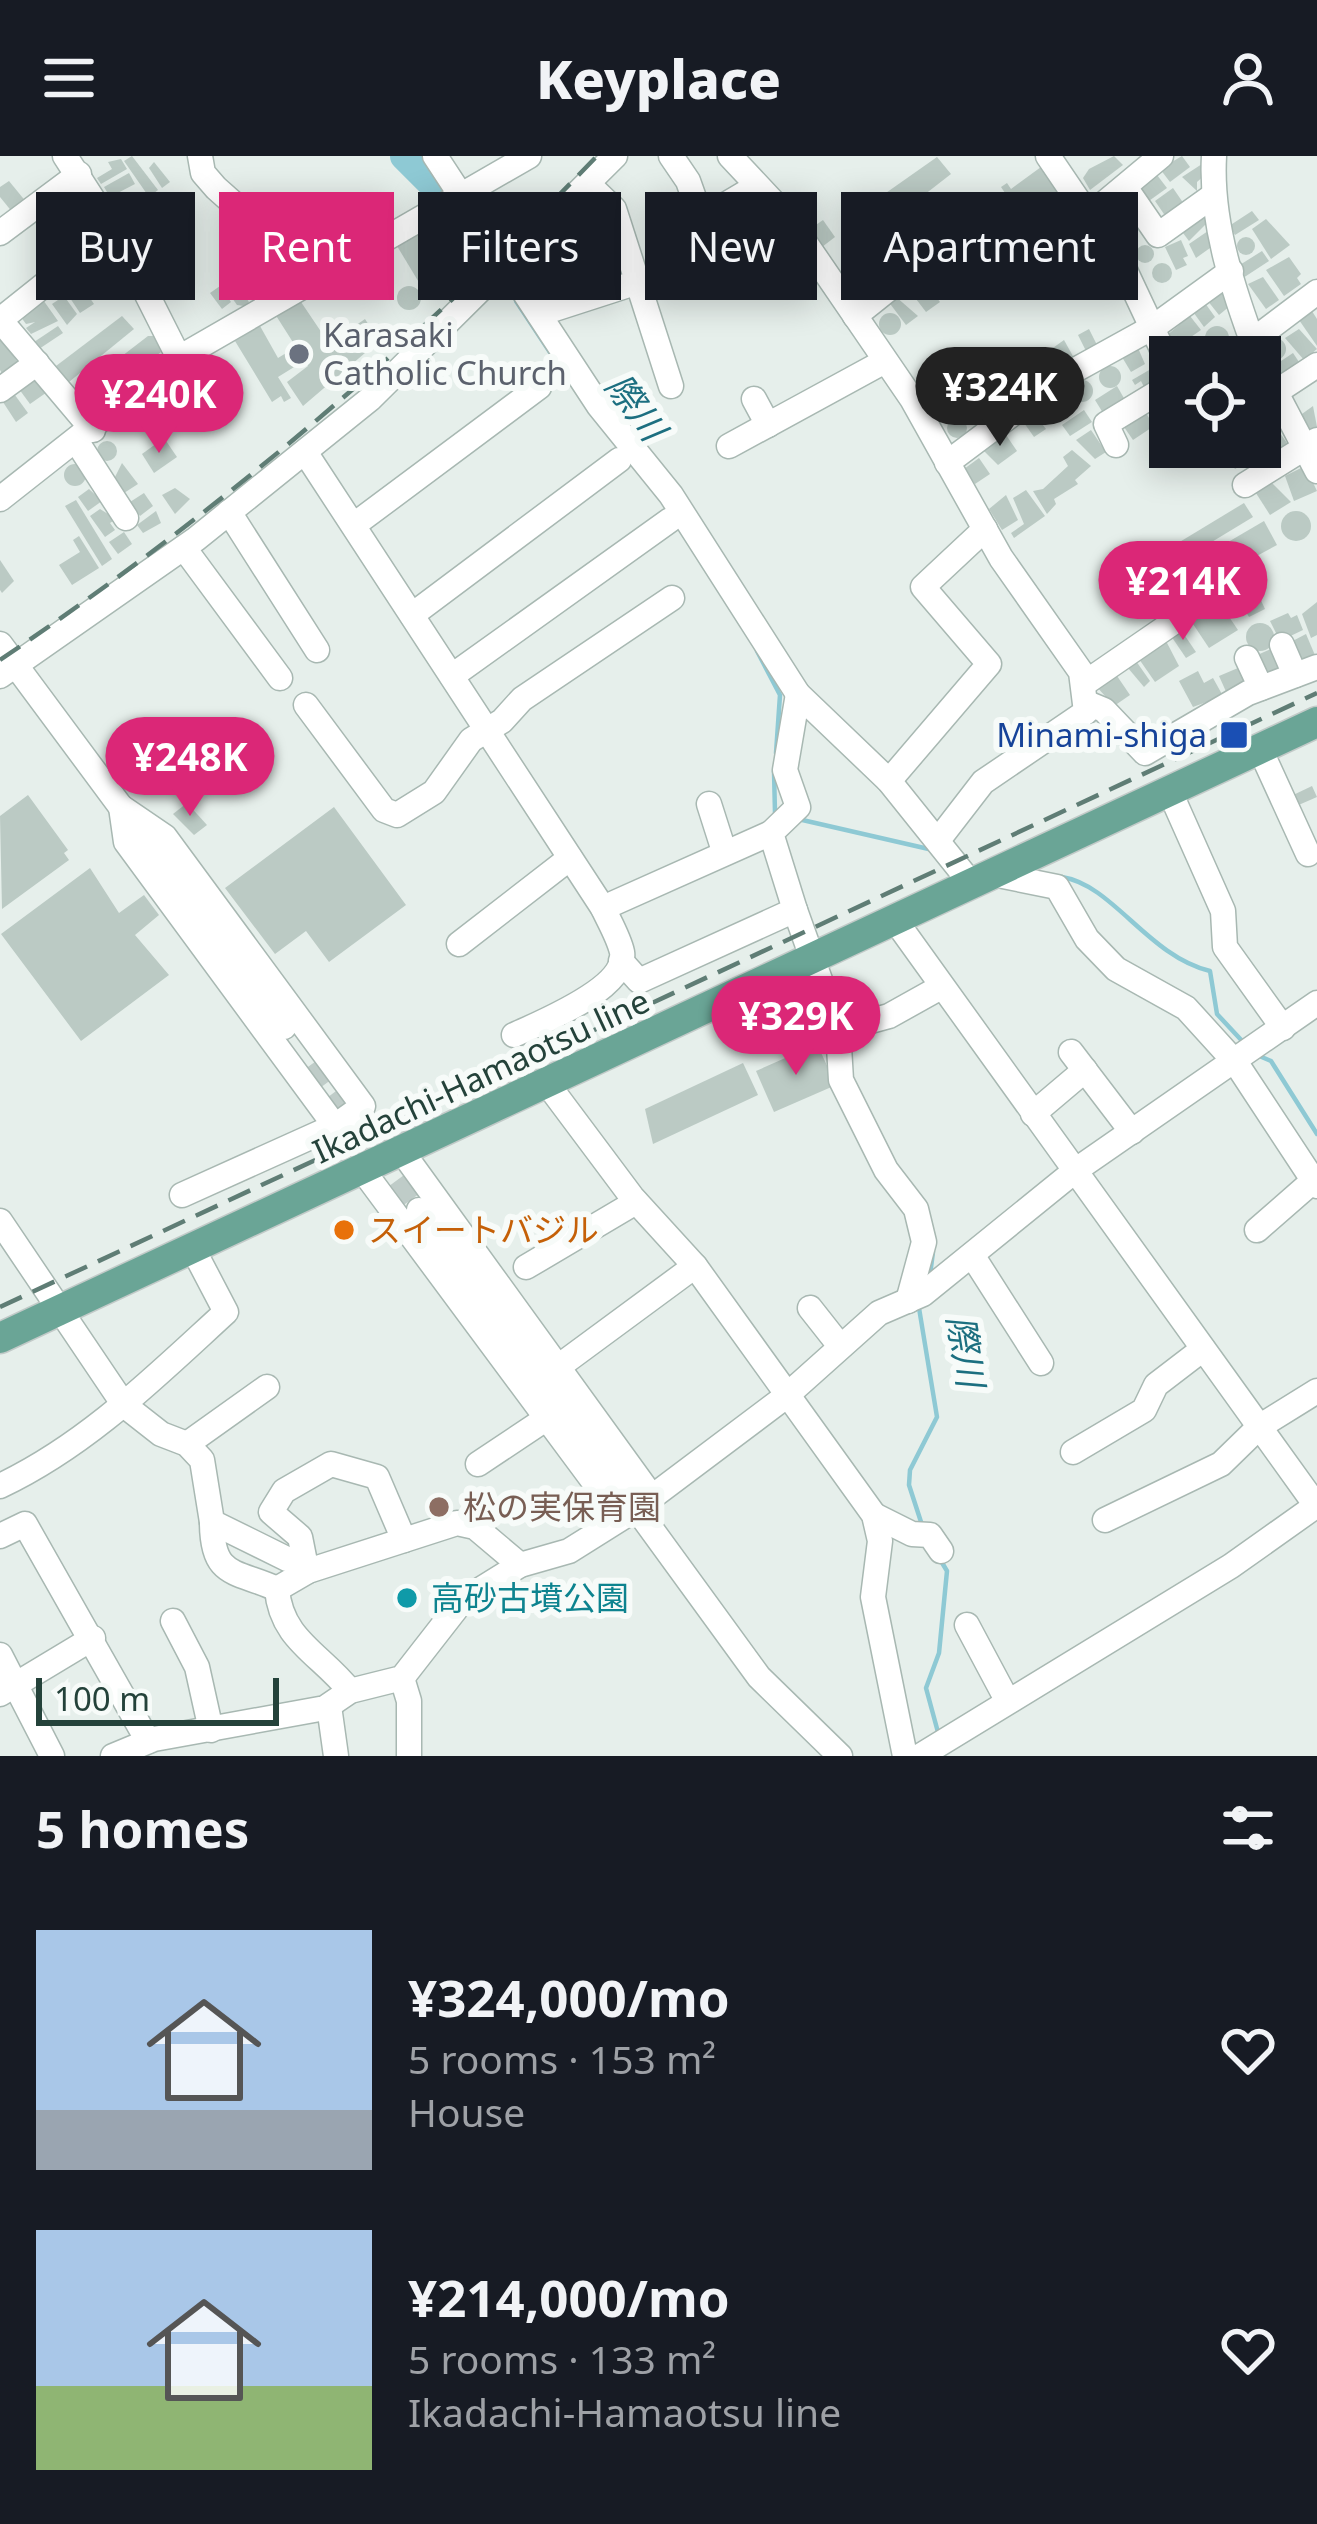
<!DOCTYPE html>
<html lang="en">
<head>
<meta charset="utf-8">
<style>
	body { margin:0; font-family:"Noto Sans","Noto Sans JP",sans-serif; background:#20242c; color:#f1f3f6; height:100vh; display:flex; flex-direction:column; font-size:45px; white-space:nowrap }
	* { box-sizing:border-box; margin:0 }
	p { font-size:39px; color:#9ea1a6 }
	.icon { flex:none; width:66px; height:66px; fill:none; stroke:currentColor; stroke-width:2; stroke-linecap:round; stroke-linejoin:round }
	.map { position:relative; height:1600px; overflow:hidden }
	.panel { display:flex; flex-direction:column; background:#171b24; flex:1 }
	.panel>* { flex:none }
	.banner { position:absolute; left:36px; top:36px; width:1245px; height:108px; display:flex; gap:24px }
	.buttons { position:absolute; left:1149px; top:180px; display:grid; gap:24px }
	.buttons a { display:grid; place-items:center; width:132px; height:132px; border-radius:0px; background:#171b24; box-shadow:0 6px 30px #0003; font-size:60px }
	.scale { position:absolute; left:36px; bottom:30px; width:243px; box-sizing:border-box; padding-left:12px; border:6px solid #24423a; border-top:0; font-size:33px; line-height:42px; white-space:nowrap; color:#24423a; -webkit-text-stroke:9px #f7fbf9; paint-order:stroke }
	.price { position:absolute; translate:-50% -102px; padding:0 27px; border-radius:42px; background:#db2777; color:#fff; font-size:39px; line-height:78px; filter:drop-shadow(0 3px 6px #0008) }
	.price::after { content:''; position:absolute; left:50%; top:72px; width:36px; height:27px; margin-left:-18px; background:inherit; clip-path:polygon(0 0,100% 0,50% 100%) }
	.price.current { background:#222; color:#fff }
	ul { padding:0; list-style:none }
	li { display:flex; align-items:center; gap:36px; height:300px; padding:0 36px }
	li span { display:grid; place-items:center; flex:none; width:336px; height:240px; border-radius:0px; color:#555 }
	li>.icon { margin-inline-start:auto }
	span .icon { width:144px; height:144px; fill:#fffc; stroke-width:1 }
	li b { font-size:51px }
	h2 { display:flex; justify-content:space-between; align-items:center; height:144px; padding:0 36px; font-size:51px }
	.pill { padding:0 42px; border-radius:0px; background:#171b24; box-shadow:0 6px 30px #0003; font-size:42px; line-height:108px }
	.pill.current { background:#db2777; color:#fff }
	header { display:flex; justify-content:space-between; align-items:center; height:156px; padding:0 36px; background:#171b24; font-size:54px; font-weight:800 }
	.map>svg:first-child { display:block }
	.lines { fill:none; stroke-linecap:round; stroke-linejoin:round }
	.stream { stroke:#8ec9d4; stroke-width:4.5 }
	.river { stroke:#8ec9d4; stroke-width:30 }
	.building { fill:#bbcac4 }
	.minor-tunnel { stroke:#bfccc8; stroke-width:24; stroke-dasharray:24 12; stroke-linecap:butt }
	.minor-casing { stroke:#a8b8b2; stroke-width:27 }
	.major-casing { stroke:#c2cac8; stroke-width:33 }
	.minor { stroke:#fff; stroke-width:24 }
	.major { stroke:#6aa596; stroke-width:30 }
	.rail { stroke:#5f7d75; stroke-width:4.5; stroke-dasharray:24 12; stroke-linecap:butt }
	.worship-dot { fill:#6b7280; stroke:#f7fbf9; stroke-width:4.5 }
	.transit-dot { fill:#1a4fb4; stroke:#f7fbf9; stroke-width:4.5 }
	.food-dot { fill:#e8710a; stroke:#f7fbf9; stroke-width:4.5 }
	.education-dot { fill:#8d6e63; stroke:#f7fbf9; stroke-width:4.5 }
	.culture-dot { fill:#0f9aa8; stroke:#f7fbf9; stroke-width:4.5 }
	.labels { text-anchor:middle; stroke-width:12; stroke-linejoin:round; paint-order:stroke }
	.worship-label { font-size:33px; fill:#5b616d; stroke:#f7fbf9; text-anchor:start }
	.transit-label { font-size:33px; fill:#164399; stroke:#f7fbf9; text-anchor:end }
	.street-label { font-size:33px; fill:#24423a; stroke:#f7fbf9 }
	.food-label { font-size:33px; fill:#c56008; stroke:#f7fbf9; text-anchor:start }
	.education-label { font-size:33px; fill:#785e54; stroke:#f7fbf9; text-anchor:start }
	.culture-label { font-size:33px; fill:#0d838f; stroke:#f7fbf9; text-anchor:start }
	.water-label { font-size:36px; font-style:italic; fill:#1c6f80; stroke:#f7fbf9 }
</style>
</head>
<body>
<header><svg class="icon" aria-label="menu" viewBox="0 0 24 24"><path d="M4 6h16M4 12h16M4 18h16"/></svg>Keyplace<svg class="icon" aria-label="person" viewBox="0 0 24 24"><circle cx="12" cy="8" r="4"/><path d="M4 21q1-7 8-7t8 7"/></svg></header>
<div class="map">
<svg width="1317" height="1600" viewBox="0 0 1317 1600">
	<rect width="100%" height="100%" fill="#e6efeb"/>
	<g class="lines">
		<g class="stream">
			<polyline points="516,145 569,225"/>
			<polyline points="757,495 780,539 776,597"/>
			<polyline points="774,615 775,657"/>
			<polyline points="798,663 933,694"/>
			<path d="M1062,721c51,8 86,79 148,94l7,43 27,29"/>
			<polyline points="1257,899 1271,905 1317,978"/>
			<polyline points="930,1119 933,1096"/>
			<polyline points="919,1152 937,1261 910,1314 909,1329 922,1369"/>
			<polyline points="939,1580 926,1532 939,1497 947,1415 941,1405"/>
		</g>
		<polyline class="river" points="405,0 441,36"/>
	</g>
	<g class="building">
		<polygon points="132,0 158,34 149,41 124,5"/>
		<polygon points="1114,0 1123,9 1090,34 1083,22 1089,13"/>
		<polygon points="1182,0 1190,11 1170,26 1160,13"/>
		<polygon points="937,1 951,18 897,60 883,39"/>
		<polygon points="121,3 127,13 101,28 97,22 112,13 108,6"/>
		<polygon points="154,6 170,26 162,32 149,12"/>
		<polygon points="1202,8 1206,18 1197,26 1197,35 1182,21"/>
		<polygon points="1041,11 1062,42 1023,70 1001,40 1005,37 1001,31 1007,27 1011,33"/>
		<polygon points="129,17 135,28 110,41 104,31"/>
		<polygon points="1157,19 1167,32 1146,47 1136,34"/>
		<polygon points="9,25 27,47 13,57 0,41 0,31"/>
		<polygon points="1173,32 1184,48 1166,61 1155,45"/>
		<polygon points="945,38 995,86 974,108 923,58"/>
		<polygon points="143,45 151,58 123,71 117,60"/>
		<polygon points="57,46 71,65 47,82 34,63"/>
		<polygon points="1120,46 1131,53 1122,61 1126,65 1133,59 1139,67 1124,79 1108,56"/>
		<polygon points="1203,55 1210,64 1189,85 1180,73"/>
		<polygon points="1252,55 1259,64 1235,79 1229,70"/>
		<polygon points="912,58 925,76 916,89 901,72"/>
		<polygon points="84,60 98,79 82,90 69,71"/>
		<polygon points="158,61 160,73 142,84 135,82 131,74"/>
		<polygon points="1266,63 1290,89 1271,103 1252,73"/>
		<polygon points="823,64 835,81 822,91 810,73"/>
		<polygon points="431,70 456,114 423,133 397,90"/>
		<polygon points="899,73 912,89 898,100 883,80"/>
		<polygon points="166,74 172,84 141,103 135,91"/>
		<polygon points="1208,75 1217,87 1196,102 1189,88"/>
		<circle cx="1246" cy="90" r="9"/>
		<polygon points="881,83 896,102 884,111 869,92"/>
		<polygon points="1181,84 1188,100 1183,102 1187,109 1176,114 1165,91"/>
		<circle cx="1145" cy="98" r="9"/>
		<polygon points="866,95 879,112 866,122 854,106"/>
		<polygon points="1262,95 1269,105 1243,122 1235,112"/>
		<polygon points="102,98 111,111 86,128 77,116"/>
		<polygon points="1289,101 1301,118 1297,122 1301,128 1284,140 1266,114"/>
		<polygon points="259,104 272,123 263,129 250,111"/>
		<circle cx="1162" cy="117" r="10"/>
		<polygon points="850,108 863,126 853,137 838,117"/>
		<polygon points="939,109 958,130 942,142 925,120"/>
		<polygon points="242,114 263,135 256,141 236,119"/>
		<polygon points="109,118 119,124 94,142 89,135"/>
		<polygon points="1263,121 1279,144 1266,153 1248,128"/>
		<polygon points="233,122 249,146 244,150 237,149 223,129"/>
		<polygon points="79,126 94,148 80,157 66,136"/>
		<polygon points="927,129 940,146 926,156 913,139"/>
		<circle cx="409" cy="142" r="12"/>
		<polygon points="220,130 231,146 222,153 210,137"/>
		<polygon points="1222,133 1230,150 1219,159 1207,144"/>
		<polygon points="64,140 77,158 67,169 52,148"/>
		<polygon points="895,140 918,160 906,169 888,145"/>
		<polygon points="41,141 58,165 31,178 26,172 35,166 26,168 18,157"/>
		<polygon points="299,143 326,183 333,185 365,163 379,185 303,250 287,226 308,210 275,158"/>
		<polygon points="1205,147 1215,161 1204,171 1191,153"/>
		<polygon points="1310,152 1317,163 1317,190 1297,161"/>
		<circle cx="890" cy="168" r="11"/>
		<polygon points="122,160 134,173 69,226 56,210"/>
		<polygon points="1190,160 1201,174 1175,192 1166,180"/>
		<circle cx="1217" cy="182" r="12"/>
		<polygon points="58,170 63,177 39,193 34,186"/>
		<polygon points="260,170 278,202 291,194 299,208 278,221 291,242 284,246 281,240 272,246 235,185"/>
		<polygon points="1089,173 1097,189 1086,195 1078,179"/>
		<polygon points="1299,173 1317,193 1304,204 1285,182"/>
		<polygon points="148,180 154,180 161,196 99,246 102,250 91,259 74,237"/>
		<polygon points="0,181 19,208 3,219 0,214"/>
		<circle cx="1275" cy="193" r="11"/>
		<polygon points="1064,184 1074,202 1061,210 1050,194"/>
		<polygon points="1197,184 1208,201 1181,201 1179,197"/>
		<polygon points="1138,192 1145,208 1131,216 1122,201"/>
		<polygon points="1293,197 1301,209 1283,221 1272,211"/>
		<polygon points="1156,210 1161,224 1145,233 1141,225 1135,229 1132,224"/>
		<circle cx="1110" cy="221" r="11"/>
		<polygon points="37,217 50,234 30,248 19,233"/>
		<circle cx="1082" cy="235" r="11"/>
		<polygon points="1117,230 1125,244 1103,257 1095,244"/>
		<polygon points="12,235 28,257 16,266 1,243"/>
		<polygon points="1057,239 1068,255 1056,263 1045,247"/>
		<circle cx="983" cy="252" r="10"/>
		<polygon points="1170,242 1170,263 1160,267 1153,256"/>
		<polygon points="1313,250 1317,271 1310,276 1295,263"/>
		<polygon points="1084,254 1092,266 1070,280 1062,269"/>
		<polygon points="1033,256 1046,273 1034,281 1022,264"/>
		<polygon points="1146,257 1154,270 1133,284 1124,271"/>
		<circle cx="957" cy="272" r="10"/>
		<polygon points="1273,265 1279,273 1260,285 1260,270"/>
		<polygon points="1091,274 1106,296 1095,303 1076,284"/>
		<polygon points="1004,276 1017,295 998,309 983,294"/>
		<polygon points="1280,277 1287,287 1268,301 1261,292"/>
		<polygon points="164,282 177,301 154,317 142,298"/>
		<circle cx="107" cy="295" r="10"/>
		<polygon points="1220,291 1238,291 1247,306 1235,313"/>
		<polygon points="1072,294 1091,310 1075,324 1078,328 1054,343 1056,348 1047,358 1033,335 1043,333 1068,310 1063,301"/>
		<polygon points="979,302 990,318 975,328 964,313"/>
		<polygon points="122,307 138,328 124,337 114,323"/>
		<circle cx="75" cy="319" r="11"/>
		<polygon points="1305,310 1317,335 1294,345 1285,320"/>
		<polygon points="1270,325 1291,346 1270,359 1254,334"/>
		<polygon points="175,332 190,343 175,358 162,339"/>
		<polygon points="89,333 102,345 88,355 78,341"/>
		<polygon points="1026,334 1045,360 1014,382 1011,377 1024,368 1013,342"/>
		<polygon points="144,337 153,350 140,360 130,346"/>
		<polygon points="1006,339 1018,364 1002,374 989,353"/>
		<polygon points="76,344 112,403 102,410 65,350"/>
		<polygon points="1244,347 1253,361 1182,404 1173,390"/>
		<polygon points="100,353 116,363 110,367 115,374 105,381 90,360"/>
		<polygon points="156,355 161,367 143,377 137,369"/>
		<circle cx="1296" cy="370" r="15"/>
		<polygon points="1264,365 1277,389 1194,434 1182,413"/>
		<polygon points="124,376 132,388 118,398 109,386"/>
		<polygon points="79,380 99,412 72,429 59,409 80,396 73,384"/>
		<polygon points="0,404 14,425 2,437 0,434"/>
		<polygon points="1252,425 1265,453 1249,461 1234,435"/>
		<polygon points="1217,443 1238,474 1209,492 1189,462"/>
		<polygon points="1317,446 1317,479 1311,482 1302,458"/>
		<polygon points="1288,457 1291,462 1297,459 1303,474 1280,485 1270,465"/>
		<circle cx="1260" cy="481" r="14"/>
		<polygon points="1179,471 1196,496 1186,502 1169,477"/>
		<polygon points="1306,478 1317,504 1297,513 1285,489"/>
		<polygon points="1166,485 1179,510 1155,526 1139,503"/>
		<polygon points="1278,490 1288,511 1267,524 1255,500"/>
		<polygon points="1136,505 1150,525 1144,531 1128,512"/>
		<polygon points="1238,512 1245,512 1250,524 1228,540 1219,520"/>
		<polygon points="1198,515 1204,527 1213,522 1223,540 1193,551 1179,525"/>
		<polygon points="1115,517 1130,539 1114,550 1096,530"/>
		<polygon points="1312,630 1317,641 1294,651 1289,641"/>
		<polygon points="28,639 68,694 64,697 69,704 2,753 0,660"/>
		<polygon points="187,647 207,669 194,679 173,658"/>
		<polygon points="334,651 406,749 329,806 306,775 275,798 225,732"/>
		<polygon points="90,712 119,757 144,739 159,759 135,779 169,819 81,885 1,778"/>
		<polygon points="817,888 836,929 774,956 756,915"/>
		<polygon points="743,907 758,939 653,988 645,953"/>
	</g>
	<g class="lines">
		<polyline class="minor-tunnel" points="312,908 419,1054"/>
		<g class="minor-casing">
			<g id="minor">
				<polyline points="65,0 121,87 179,202"/>
				<polyline points="200,0 203,17 216,32 318,123"/>
				<polyline points="435,0 599,250 671,339 798,538 889,625 970,726"/>
				<polyline points="671,0 688,25 714,98"/>
				<polyline points="730,0 789,63 912,243 1001,402 1081,516 1086,556 983,626 939,683"/>
				<polyline points="1048,0 1124,112 1170,210"/>
				<path d="M1214,0c-4,68 21,139 44,201"/>
				<polyline points="588,28 614,53 671,230"/>
				<polyline points="1125,31 1158,79 1214,39"/>
				<polyline points="1089,60 1161,0"/>
				<polyline points="703,62 757,30"/>
				<polyline points="0,77 79,18"/>
				<polyline points="539,158 638,126"/>
				<polyline points="855,160 930,100 945,99 964,120"/>
				<polyline points="0,164 93,274"/>
				<polyline points="0,164 113,74"/>
				<polyline points="1252,185 1317,136"/>
				<polyline points="1260,206 1317,315"/>
				<polyline points="0,234 37,207"/>
				<polyline points="1276,236 1317,209"/>
				<polyline points="754,243 768,269"/>
				<polyline points="77,286 126,362"/>
				<polyline points="1116,289 1106,268 1170,229"/>
				<polyline points="729,290 885,205"/>
				<path d="M305,296l298,456c6,13 16,30 19,44 6,36 -82,71 -108,83"/>
				<polyline points="947,307 1059,223 1155,170 1231,115"/>
				<polyline points="1245,329 1317,284"/>
				<polyline points="0,343 179,202 529,0"/>
				<polyline points="229,356 317,494"/>
				<polyline points="354,369 539,231"/>
				<polyline points="184,392 280,522"/>
				<polyline points="412,459 619,304"/>
				<polyline points="0,488 284,871"/>
				<polyline points="1282,489 1295,519"/>
				<polyline points="1247,502 1261,532"/>
				<polyline points="0,520 196,383 370,243 615,0"/>
				<polyline points="452,520 670,364"/>
				<polyline points="1085,527 1181,461"/>
				<polyline points="1087,547 1104,554 1145,597 1248,537 1317,511"/>
				<polyline points="306,549 384,654 397,659 434,636 471,584 502,565 522,543 672,442"/>
				<polyline points="1260,593 1308,698"/>
				<polyline points="889,625 989,508 923,431 985,373"/>
				<polyline points="1170,636 1223,755 1225,791 1283,872"/>
				<polyline points="709,648 724,695"/>
				<polygon points="121,651 165,681 363,950 335,970 126,686"/>
				<polyline points="993,718 1057,731 1087,783 1116,813 1186,852 1236,907 1317,1030"/>
				<polyline points="603,752 771,677"/>
				<polyline points="795,754 838,874 841,924 886,1014 916,1053 924,1086 908,1145"/>
				<polyline points="895,764 1315,1348"/>
				<polyline points="459,788 570,702"/>
				<polyline points="621,805 639,825 795,754 771,677 798,651 785,614 798,538"/>
				<polyline points="838,874 889,860 941,831"/>
				<polyline points="1071,896 1132,976"/>
				<polyline points="546,926 632,1041 695,1110 874,1359 880,1385 873,1441 905,1600"/>
				<polyline points="1033,958 1085,914"/>
				<polyline points="403,997 652,1341"/>
				<polyline points="364,1016 620,1361"/>
				<polyline points="182,1039 335,970"/>
				<polyline points="419,1054 759,1521 840,1600"/>
				<polyline points="0,1065 124,1249 161,1278 187,1288 202,1304 212,1366 287,1403 305,1406 308,1415"/>
				<polyline points="1257,1074 1313,1025"/>
				<polyline points="972,1099 1041,1207"/>
				<polyline points="526,1111 636,1046"/>
				<polyline points="810,1152 840,1190"/>
				<polyline points="558,1211 695,1110"/>
				<polyline points="187,1288 267,1231"/>
				<polyline points="1073,1296 1144,1254 1156,1229 1203,1193"/>
				<polyline points="478,1308 547,1262"/>
				<path d="M0,1330c87,-41 156,-110 226,-174l-33,-63"/>
				<polyline points="874,1359 912,1378 930,1379 941,1395"/>
				<polyline points="1105,1364 1221,1308 1259,1271 1317,1235"/>
				<path d="M212,1366c0,56 23,48 65,67"/>
				<polyline points="0,1380 25,1368 148,1585"/>
				<polyline points="305,1406 300,1381 271,1356 284,1335 331,1308 377,1321 404,1384"/>
				<polyline points="173,1465 197,1511 211,1574"/>
				<polyline points="967,1469 1007,1544"/>
				<polyline points="0,1499 52,1600"/>
				<polyline points="402,1522 409,1545 409,1600"/>
				<path d="M350,1535c-29,-37 -69,-51 -73,-102l31,-18 149,-48 18,4 45,38"/>
				<polyline points="0,1538 93,1482"/>
				<polyline points="329,1550 336,1600"/>
				<polyline points="113,1600 154,1583 325,1552 350,1535 402,1522 462,1445 520,1409 569,1395 636,1353 785,1241 879,1157 923,1138 1076,1014 1317,847"/>
				<polyline points="920,1600 1231,1410 1317,1349"/>
			</g>
		</g>
		<g class="major-casing">
			<polyline id="major" points="0,1182 1317,566"/>
		</g>
		<use href="#minor" class="minor"/>
		<use href="#major" class="major"/>
		<g class="rail">
			<path d="M0,504c218,-147 415,-314 597,-504"/>
			<polyline points="0,1151 1317,537"/>
		</g>
	</g>
	<circle class="worship-dot" cx="299" cy="198" r="12"/>
	<rect class="transit-dot" x="1219" y="564" width="30" height="30" rx="6"/>
	<circle class="food-dot" cx="344" cy="1074" r="12"/>
	<circle class="education-dot" cx="439" cy="1351" r="12"/>
	<circle class="culture-dot" cx="407" cy="1442" r="12"/>
	<g class="labels">
		<g class="worship-label">
			<text x="323" y="191">Karasaki<tspan x="323" dy="38">Catholic Church</tspan></text>
		</g>
		<g class="transit-label">
			<text x="1207" y="591">Minami-shiga</text>
		</g>
		<g class="street-label">
			<text transform="translate(481 920) rotate(-25)" y="12">Ikadachi-Hamaotsu line</text>
		</g>
		<g class="food-label">
			<text x="368" y="1086">スイートバジル</text>
		</g>
		<g class="education-label">
			<text x="463" y="1363">松の実保育園</text>
		</g>
		<g class="culture-label">
			<text x="431" y="1454">高砂古墳公園</text>
		</g>
		<g class="water-label">
			<text transform="translate(636 251) rotate(53)" y="13">際川</text>
			<text transform="translate(966 1195) rotate(81)" y="13">際川</text>
		</g>
	</g>
</svg>
<div class="buttons">
<a><svg class="icon" aria-label="locate" viewBox="0 0 24 24"><circle cx="12" cy="12" r="6"/><path d="M12 2v4M12 18v4M2 12h4M18 12h4"/></svg></a>
</div>
<div class="scale">100 m</div>
<b class="price current" style="left:1000px;top:293px">¥324K</b>
<b class="price" style="left:159px;top:300px">¥240K</b>
<b class="price" style="left:1183px;top:487px">¥214K</b>
<b class="price" style="left:190px;top:663px">¥248K</b>
<b class="price" style="left:796px;top:922px">¥329K</b>
<div class="banner">
<a class="pill">Buy</a>
<a class="pill current">Rent</a>
<a class="pill">Filters</a>
<a class="pill">New</a>
<a class="pill">Apartment</a>
</div>
</div>
<section class="panel">
<h2>5 homes<svg class="icon" aria-label="filters" viewBox="0 0 24 24"><path d="M4 7h16M4 17h16"/><circle cx="9" cy="7" r="2"/><circle cx="15" cy="17" r="2"/></svg></h2>
<ul>
<li><span style="background:linear-gradient(#a9c7e8 75%,#9aa5b1 0)"><svg class="icon" aria-label="home" viewBox="0 0 24 24"><path d="M3 11l9-7 9 7M6 9v11h12V9"/></svg></span><div><b>¥324,000/mo</b><p>5 rooms · 153 m²</p><p>House</p></div><svg class="icon" aria-label="heart" viewBox="0 0 24 24"><path d="M12 20l-8-8c-3-5 5-10 8-4 3-6 11-1 8 4z"/></svg></li>
<li><span style="background:linear-gradient(#a9c7e8 65%,#8fb573 0)"><svg class="icon" aria-label="home" viewBox="0 0 24 24"><path d="M3 11l9-7 9 7M6 9v11h12V9"/></svg></span><div><b>¥214,000/mo</b><p>5 rooms · 133 m²</p><p>Ikadachi-Hamaotsu line</p></div><svg class="icon" aria-label="heart" viewBox="0 0 24 24"><path d="M12 20l-8-8c-3-5 5-10 8-4 3-6 11-1 8 4z"/></svg></li>
</ul>
</section>
</body>
</html>
